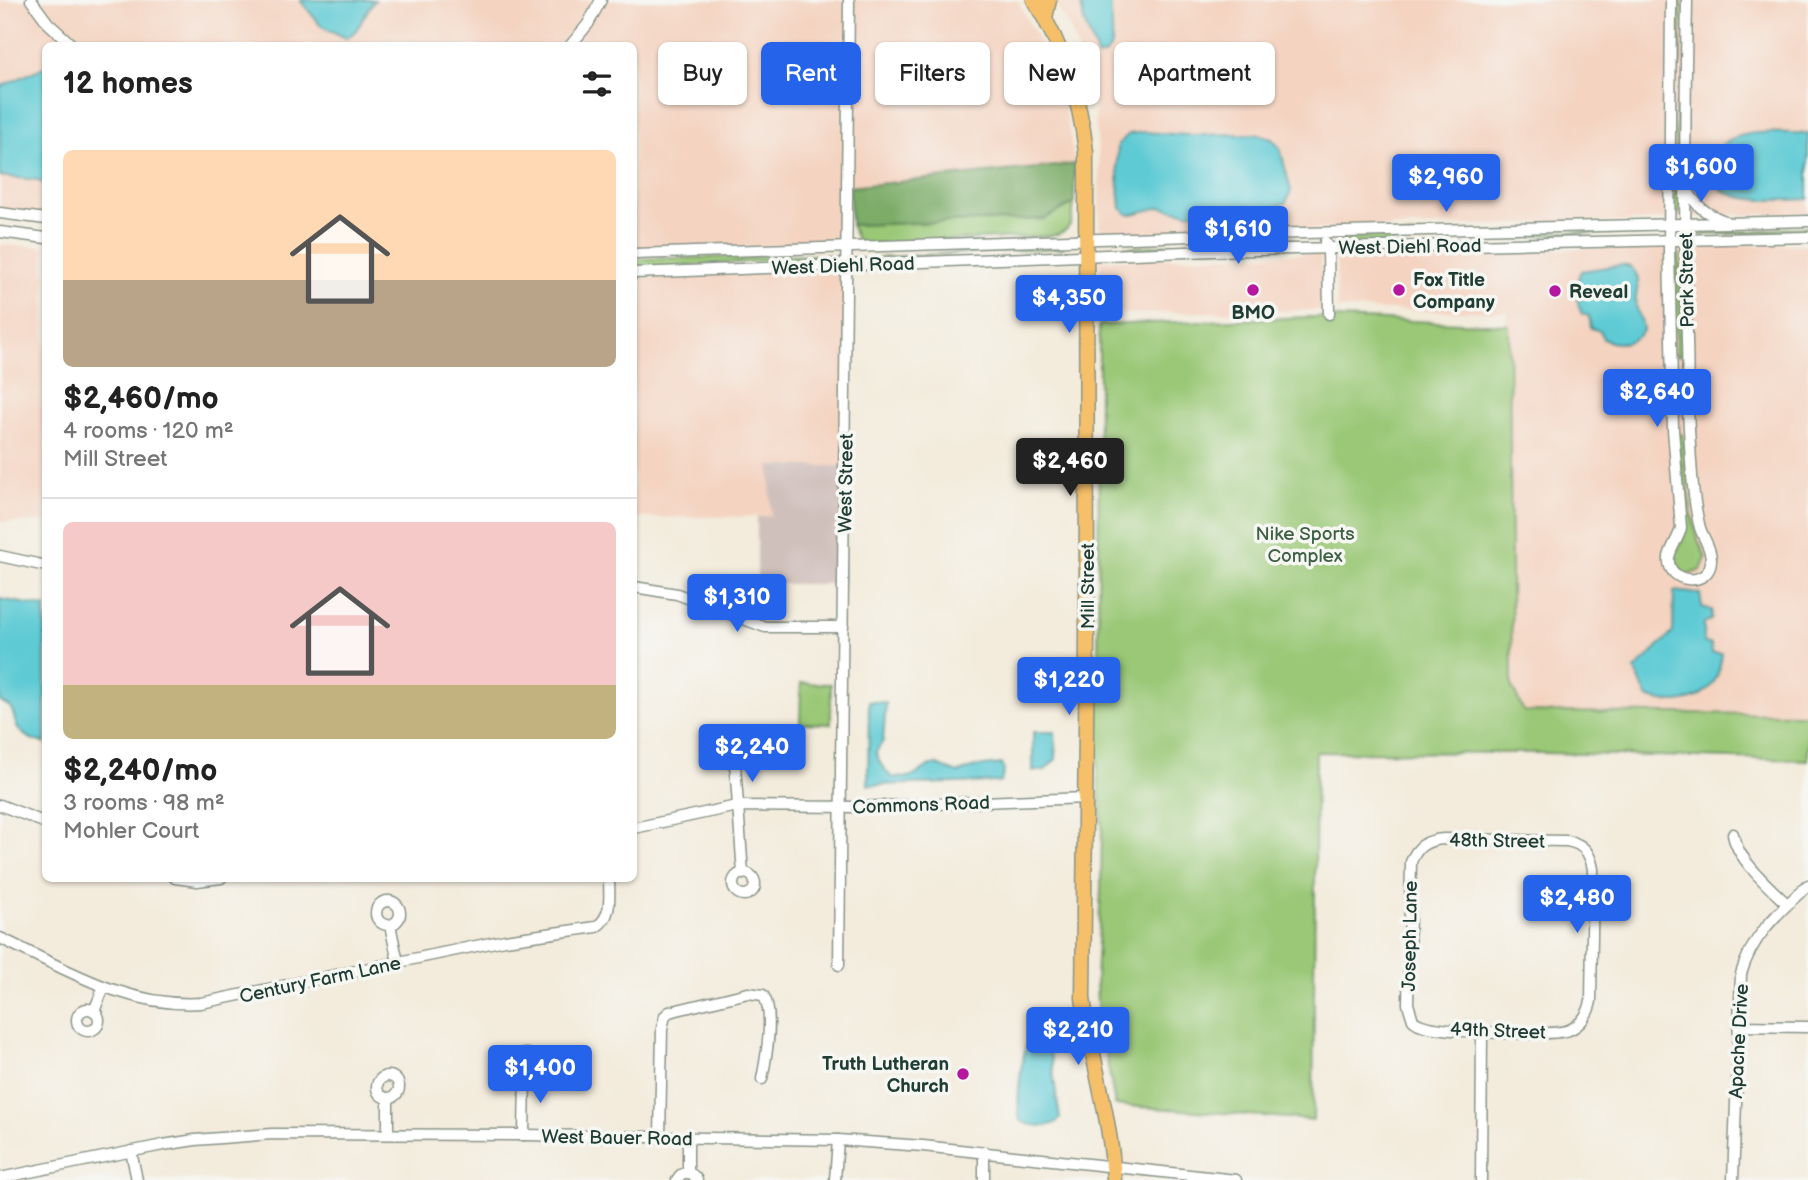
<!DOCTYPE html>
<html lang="en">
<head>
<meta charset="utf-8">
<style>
	body { margin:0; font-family:"Balsamiq Sans",sans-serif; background:#f6f6f6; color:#222; height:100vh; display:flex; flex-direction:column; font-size:26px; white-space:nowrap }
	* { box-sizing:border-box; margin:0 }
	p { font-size:23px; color:#767676 }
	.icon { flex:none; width:38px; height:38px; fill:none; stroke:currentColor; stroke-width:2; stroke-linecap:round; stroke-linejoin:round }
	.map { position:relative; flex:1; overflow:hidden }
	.drawer { position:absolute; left:42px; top:42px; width:595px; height:840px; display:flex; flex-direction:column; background:#fff; border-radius:10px; box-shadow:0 2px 5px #0004 }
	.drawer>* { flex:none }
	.banner { position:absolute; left:658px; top:42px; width:665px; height:63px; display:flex; gap:14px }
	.price { position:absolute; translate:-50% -60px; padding:0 16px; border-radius:7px; background:#2563eb; color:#fff; font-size:23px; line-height:46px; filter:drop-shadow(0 2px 4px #0008) }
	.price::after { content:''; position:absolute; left:50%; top:42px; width:21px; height:16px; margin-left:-10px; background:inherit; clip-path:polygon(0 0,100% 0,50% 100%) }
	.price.selected { background:#222; color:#fff }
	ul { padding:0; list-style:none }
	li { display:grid; align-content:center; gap:14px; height:371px; padding:0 21px }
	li+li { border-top:2px solid #e0e0e0 }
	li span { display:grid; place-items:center; height:217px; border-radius:10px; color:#555 }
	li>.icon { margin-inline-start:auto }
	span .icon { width:126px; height:126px; fill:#fffc; stroke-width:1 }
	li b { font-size:30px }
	h2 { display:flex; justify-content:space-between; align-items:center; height:84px; padding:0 21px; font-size:30px }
	.tag { padding:0 24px; border-radius:10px; background:#fff; box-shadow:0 2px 5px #0004; font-size:24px; line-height:63px }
	.tag.selected { background:#2563eb; color:#fff }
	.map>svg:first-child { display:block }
	.built { fill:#f4d3c0 }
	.industrial { fill:#d0c0bc }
	.green { fill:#9ac876; stroke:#5c8255; stroke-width:2 }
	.forest { fill:#7bac67; stroke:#4d744e; stroke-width:2 }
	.water { fill:#5dcad4; stroke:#3e8484; stroke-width:2 }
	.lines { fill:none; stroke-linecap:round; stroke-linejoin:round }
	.minor-casing { stroke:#899488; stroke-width:13 }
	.major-casing { stroke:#899488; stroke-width:17 }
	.minor { stroke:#fff; stroke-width:10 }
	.major { stroke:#f6c06b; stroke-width:14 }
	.poi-dot { fill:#b5179e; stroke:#f6f6f2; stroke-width:2.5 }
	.labels { text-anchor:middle; stroke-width:7; stroke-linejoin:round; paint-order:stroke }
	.street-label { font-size:19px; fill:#1f3d34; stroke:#f6f6f2 }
	.poi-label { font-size:19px; font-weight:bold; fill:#1f3d34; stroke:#f6f6f2; text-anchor:start }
	.park-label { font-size:19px; fill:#3e6044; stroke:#f6f6f2 }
</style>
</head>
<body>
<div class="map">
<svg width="1808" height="1180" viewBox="0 0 1808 1180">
	<rect width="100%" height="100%" fill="#f6f6f2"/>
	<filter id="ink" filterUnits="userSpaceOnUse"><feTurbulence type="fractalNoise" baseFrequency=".0143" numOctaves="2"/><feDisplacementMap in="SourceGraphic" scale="14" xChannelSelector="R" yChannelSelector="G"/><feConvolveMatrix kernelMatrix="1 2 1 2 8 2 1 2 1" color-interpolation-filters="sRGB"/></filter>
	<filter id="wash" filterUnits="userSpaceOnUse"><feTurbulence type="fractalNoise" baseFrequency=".00686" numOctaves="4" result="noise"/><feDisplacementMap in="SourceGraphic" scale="28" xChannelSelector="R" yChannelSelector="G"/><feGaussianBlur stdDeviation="1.57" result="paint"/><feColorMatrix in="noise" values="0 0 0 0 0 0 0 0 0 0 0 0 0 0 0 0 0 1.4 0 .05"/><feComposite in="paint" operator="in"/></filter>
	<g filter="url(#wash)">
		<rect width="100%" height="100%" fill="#f3ebdb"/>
		<g class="built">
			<polygon points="0,0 1017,0 1059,77 1075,164 841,188 839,236 834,244 634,250 634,46 46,46 45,215 31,213 0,208"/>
			<polygon points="1053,0 1808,0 1808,213 1694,216 1640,221 1109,234 1102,231 1099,226 1099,161 1093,94 1070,29"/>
			<polygon points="1808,244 1808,714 1524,713 1512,687 1509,325 1505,323 1508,312 1337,309 1336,254"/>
			<polygon points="0,245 45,247 45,522 0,522"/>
			<polygon points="1321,253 1322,310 1101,314 1100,260"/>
			<polygon points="848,270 845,466 771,516 634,518 634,278"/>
		</g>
		<polygon class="industrial" points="770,466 845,466 844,584 757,584 757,517 771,516"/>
		<g class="green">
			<polygon points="1675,0 1682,0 1680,67 1675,32"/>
			<polygon points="1676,103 1681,139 1680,212 1676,216 1674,212"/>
			<path d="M1074,203c-2,20 -2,29 -24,33l-187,8 -6,-4 -6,-15 193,-6z"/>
			<polygon points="1808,226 1808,232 1695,235 1696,233 1754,231"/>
			<polygon points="1661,229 1661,231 1565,234 1509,239 1488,236 1488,234"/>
			<path d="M1456,234v3c-37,0 -78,11 -114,5v-2l10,-3z"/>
			<path d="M1293,238l2,2 -2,5 -185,5v-2c62,-3 123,-9 185,-10z"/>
			<polygon points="1056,245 1064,248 865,259"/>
			<polygon points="1675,251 1680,254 1682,353 1678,356 1676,355"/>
			<polygon points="829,255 828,257 634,269 634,259"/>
			<polygon points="1312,317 1509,325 1512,687 1524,712 1808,714 1808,760 1542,753 1316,752 1313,1120 1115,1105 1097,1005 1096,978 1101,890 1102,824 1098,776 1099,325"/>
			<polygon points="1681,434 1684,437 1691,510 1698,540 1706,558 1701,570 1688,575 1676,567 1673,556 1683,538 1686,520 1678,437"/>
			<polygon points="801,683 831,684 831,724 800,723"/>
		</g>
		<polygon class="forest" points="1075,164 1074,203 1044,219 851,225 849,187"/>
		<g class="water">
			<path d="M300,0h75c-11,11 -14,31 -29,38l-25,-12z"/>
			<path d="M1080,0h31c-3,18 11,53 -13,57l-14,-36z"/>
			<polygon points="44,67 46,69 45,184 37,180 0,176 0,87"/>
			<polygon points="1145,132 1187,135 1256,134 1272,139 1280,148 1291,191 1286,203 1267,209 1237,209 1218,205 1189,213 1161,207 1129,215 1121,208 1117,165 1118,144 1129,134"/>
			<path d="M1808,133v66c-28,1 -112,10 -93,-42 5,-12 16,-19 29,-22 19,-5 44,-1 64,-2z"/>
			<path d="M1621,265l10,2c14,16 3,20 5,37 1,10 7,17 7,27 -10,13 -26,15 -40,8l-3,-8 -9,-3 -2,-12 -7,-2c-6,-11 -7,-32 -1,-43z"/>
			<path d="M1674,591l26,3 2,13 10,3 -1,10 -7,3v20l7,1 1,9h9c0,44 -37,57 -74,44l-12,-27 38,-38z"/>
			<path d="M0,599l45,8v136c-11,-2 -24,-7 -29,-19 -2,-6 -2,-11 -6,-17l-10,-6z"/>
			<polygon points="869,701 886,703 883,741 876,752 880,763 891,777 905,778 915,775 930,765 937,765 958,773 975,767 1001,764 1004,770 1001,782 868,785"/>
			<polygon points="1033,732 1055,732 1056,759 1044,771 1033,771"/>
			<path d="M1032,1034l13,2 4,9 11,74c-8,10 -30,8 -40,1l-1,-5c-2,-19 2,-66 13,-81z"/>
		</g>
	</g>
	<g filter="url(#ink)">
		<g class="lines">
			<g class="minor-casing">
				<g id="minor">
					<polyline points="31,0 48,23 73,46"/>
					<path d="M1671,0l-2,250 4,180 8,98c-2,10 -10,19 -12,29 -3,28 43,31 42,2 0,-13 -10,-23 -12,-35 -7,-30 -8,-64 -10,-95 -2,-30 -1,-60 -2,-90 -3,-113 -2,-226 0,-339"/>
					<polyline points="570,46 588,24 601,0"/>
					<path d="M1686,187c9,19 20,27 39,34"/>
					<polyline points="0,213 46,219"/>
					<polyline points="0,232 46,238"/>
					<polyline points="1325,242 1328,248 1329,314"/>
					<polyline points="634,254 1223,235 1808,221"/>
					<polyline points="634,273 1212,251 1808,237"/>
					<polyline points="0,556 46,566"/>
					<polyline points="634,587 677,594 765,627 843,627"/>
					<circle cx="733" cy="752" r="11"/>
					<polyline points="735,764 743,874"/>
					<polyline points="0,805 46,823"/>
					<polyline points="634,828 737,806 858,807 1086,798"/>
					<path d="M1733,834c3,24 37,54 54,70"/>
					<path d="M1444,839l123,2c17,3 23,12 26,28l-2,132c-2,12 -10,24 -22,29 -17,7 -128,2 -147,-5 -5,-1 -5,-2 -9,-5l-5,-16 3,-142c6,-16 16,-22 33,-23z"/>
					<circle cx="744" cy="884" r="11"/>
					<polyline points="175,878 197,881 221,878"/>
					<circle cx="388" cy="913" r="12"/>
					<polyline points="390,925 398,962"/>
					<path d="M0,938c64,30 127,70 201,65l304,-63 91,-13c17,-11 13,-30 13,-49"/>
					<polyline points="839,965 849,0"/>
					<circle cx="88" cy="1020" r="11"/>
					<polyline points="94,1011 104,987"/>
					<polyline points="1738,1026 1808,1027"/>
					<circle cx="525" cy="1064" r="10"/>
					<circle cx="388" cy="1087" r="11"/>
					<polyline points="388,1098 388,1134"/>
					<polyline points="524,1135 525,1074"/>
					<path d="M660,1138l2,-110 3,-12 4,-4 79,-19 15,2c12,17 3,64 -1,84"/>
					<polyline points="688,1139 688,1173"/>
					<polyline points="131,1151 137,1180"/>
					<polyline points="0,1178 163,1145 195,1140 272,1134 524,1135 838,1140 923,1146 1236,1180"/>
					<path d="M677,1180c5,-10 15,-9 20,0"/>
					<polyline points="835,1180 838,1140"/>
					<polyline points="984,1180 984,1152"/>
					<polyline points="1481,1180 1482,1032"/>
					<path d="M1733,1180l8,-206c11,-39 38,-62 67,-89"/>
				</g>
			</g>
			<g class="major-casing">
				<g id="major">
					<path d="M1034,0c29,47 46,97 52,152l1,483 -4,363c8,61 28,120 31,182"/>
					<polyline points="1045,18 1049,0"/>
				</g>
			</g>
			<use href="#minor" class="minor"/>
			<use href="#major" class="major"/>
		</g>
	</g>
	<g class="poi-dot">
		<circle cx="1253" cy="290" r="7"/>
		<circle cx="1399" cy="290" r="7"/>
		<circle cx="1555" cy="291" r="7"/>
		<circle cx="963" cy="1074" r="7"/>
	</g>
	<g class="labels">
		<g class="street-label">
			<text transform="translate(1410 246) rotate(-1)" y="7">West Diehl Road</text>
			<text transform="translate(843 265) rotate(-2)" y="7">West Diehl Road</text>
			<text transform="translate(1686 280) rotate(-91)" y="7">Park Street</text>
			<text transform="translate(845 483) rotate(-89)" y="7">West Street</text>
			<text transform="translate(1087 586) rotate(-90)" y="7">Mill Street</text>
			<text transform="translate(921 804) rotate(-2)" y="7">Commons Road</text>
			<text transform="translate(1497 840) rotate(1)" y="7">48th Street</text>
			<text transform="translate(1409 936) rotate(-89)" y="7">Joseph Lane</text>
			<text transform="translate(320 979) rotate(-12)" y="7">Century Farm Lane</text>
			<text transform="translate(1498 1030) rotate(2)" y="7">49th Street</text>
			<text transform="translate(1738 1041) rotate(-87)" y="7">Apache Drive</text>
			<text transform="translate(617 1137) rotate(1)" y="7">West Bauer Road</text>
		</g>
		<g class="poi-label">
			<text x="1413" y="286">Fox Title<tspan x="1413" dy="22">Company</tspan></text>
			<text x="1569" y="298">Reveal</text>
			<text x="1253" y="319" text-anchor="middle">BMO</text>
			<text x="949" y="1070" text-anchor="end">Truth Lutheran<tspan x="949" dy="22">Church</tspan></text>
		</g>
		<g class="park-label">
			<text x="1305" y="540">Nike Sports<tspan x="1305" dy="22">Complex</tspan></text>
		</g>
	</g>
</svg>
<b class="price" style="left:1701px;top:204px">$1,600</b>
<b class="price" style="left:1446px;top:214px">$2,960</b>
<b class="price" style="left:1238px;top:266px">$1,610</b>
<b class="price" style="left:1069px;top:335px">$4,350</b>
<b class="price" style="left:1657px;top:429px">$2,640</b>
<b class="price selected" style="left:1070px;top:498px">$2,460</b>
<b class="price" style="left:737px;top:634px">$1,310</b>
<b class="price" style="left:1069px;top:717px">$1,220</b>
<b class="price" style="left:752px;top:784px">$2,240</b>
<b class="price" style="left:1577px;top:935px">$2,480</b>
<b class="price" style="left:1078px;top:1067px">$2,210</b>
<b class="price" style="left:540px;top:1105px">$1,400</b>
<div class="banner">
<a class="tag">Buy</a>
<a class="tag selected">Rent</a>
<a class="tag">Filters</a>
<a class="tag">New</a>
<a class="tag">Apartment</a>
</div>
<section class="drawer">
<h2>12 homes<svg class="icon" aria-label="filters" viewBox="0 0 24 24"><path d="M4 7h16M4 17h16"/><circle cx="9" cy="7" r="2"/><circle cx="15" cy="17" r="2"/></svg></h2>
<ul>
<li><span style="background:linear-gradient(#ffd9b3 60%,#b9a48a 0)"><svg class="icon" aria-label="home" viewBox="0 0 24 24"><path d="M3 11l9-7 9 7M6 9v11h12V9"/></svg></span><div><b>$2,460/mo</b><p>4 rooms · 120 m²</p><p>Mill Street</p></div></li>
<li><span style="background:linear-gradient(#f6c9c9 75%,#c2b280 0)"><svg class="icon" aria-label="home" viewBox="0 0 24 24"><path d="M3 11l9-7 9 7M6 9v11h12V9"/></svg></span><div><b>$2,240/mo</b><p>3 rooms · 98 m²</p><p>Mohler Court</p></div></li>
</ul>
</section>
</div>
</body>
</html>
